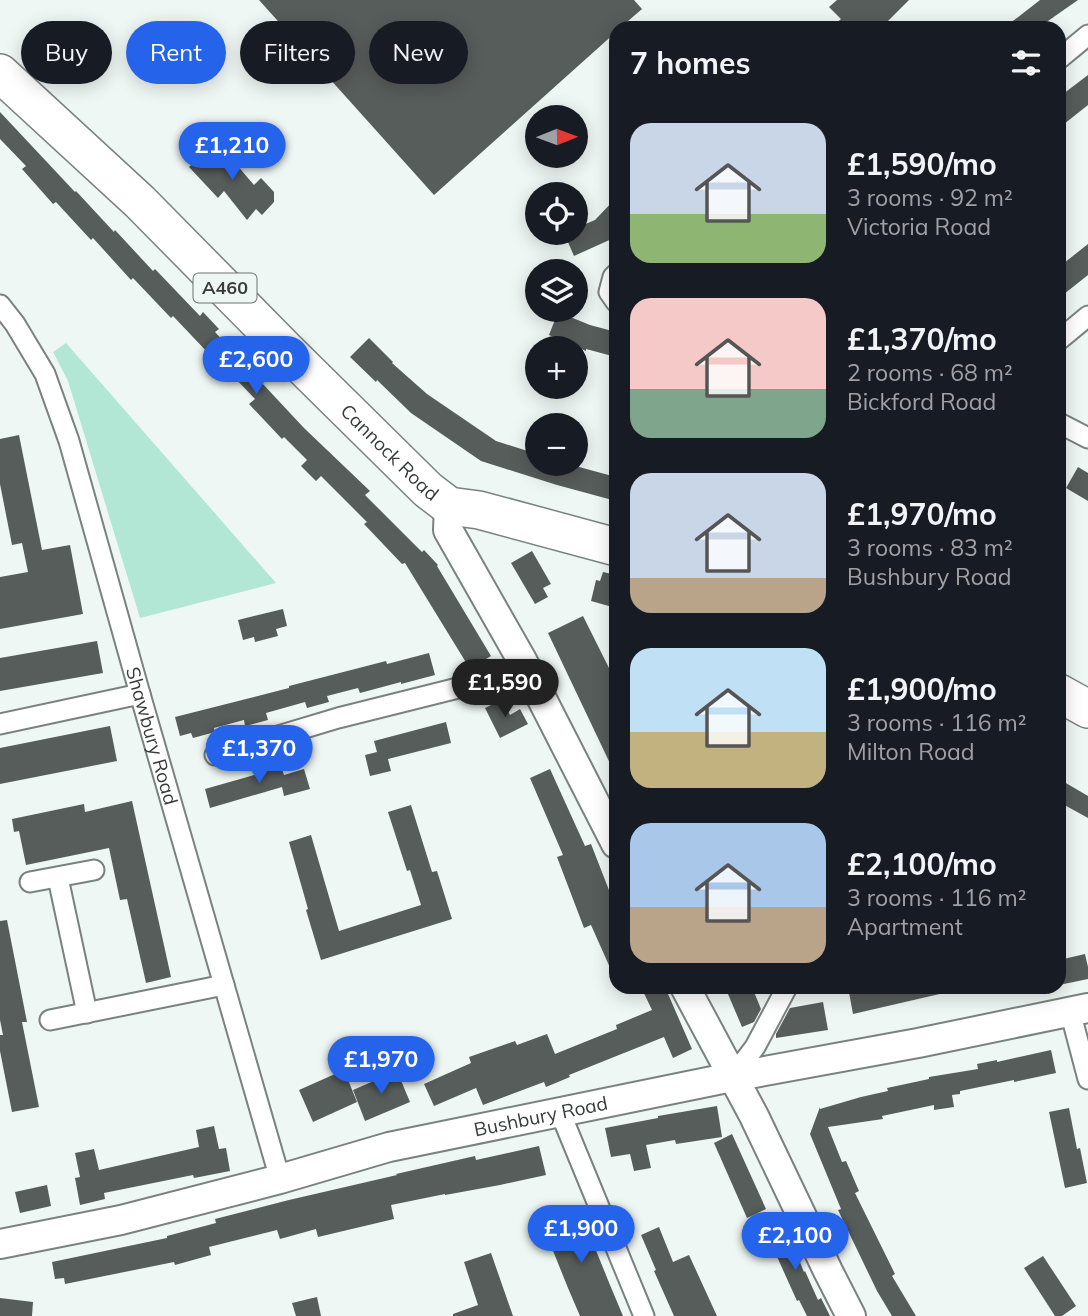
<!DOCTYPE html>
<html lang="en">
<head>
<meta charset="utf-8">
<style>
	body { margin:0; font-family:Mulish,sans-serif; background:#242831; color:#f1f3f6; height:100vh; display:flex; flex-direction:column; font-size:26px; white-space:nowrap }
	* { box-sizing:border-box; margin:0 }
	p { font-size:23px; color:#9ea1a6 }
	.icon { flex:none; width:38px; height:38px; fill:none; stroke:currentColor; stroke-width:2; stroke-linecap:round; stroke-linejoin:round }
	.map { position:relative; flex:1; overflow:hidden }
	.details { position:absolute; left:609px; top:21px; width:457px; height:973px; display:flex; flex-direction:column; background:#171b24; border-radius:21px; box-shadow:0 4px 18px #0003 }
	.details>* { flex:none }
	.banner { position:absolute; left:21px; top:21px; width:483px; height:63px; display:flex; gap:14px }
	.needle { width:46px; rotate:89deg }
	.tools { position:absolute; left:525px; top:105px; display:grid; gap:14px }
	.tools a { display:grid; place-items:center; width:63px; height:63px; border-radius:50%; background:#171b24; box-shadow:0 4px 18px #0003; font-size:35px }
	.price { position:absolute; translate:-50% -60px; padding:0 16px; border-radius:24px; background:#2563eb; color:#fff; font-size:23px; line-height:46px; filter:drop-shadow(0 2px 4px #0008) }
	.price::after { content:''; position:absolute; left:50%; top:42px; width:21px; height:16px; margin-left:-10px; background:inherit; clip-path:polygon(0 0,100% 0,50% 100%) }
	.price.selected { background:#222; color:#fff }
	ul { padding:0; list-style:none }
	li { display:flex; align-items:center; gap:21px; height:175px; padding:0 21px }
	li span { display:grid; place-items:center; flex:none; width:196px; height:140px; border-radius:21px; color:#555 }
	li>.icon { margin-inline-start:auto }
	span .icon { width:84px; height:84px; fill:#fffc; stroke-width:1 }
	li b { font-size:30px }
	h2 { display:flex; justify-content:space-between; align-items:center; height:84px; padding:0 21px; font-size:30px }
	.pill { padding:0 24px; border-radius:32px; background:#171b24; box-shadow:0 4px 18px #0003; font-size:24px; line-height:63px }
	.pill.selected { background:#2563eb; color:#fff }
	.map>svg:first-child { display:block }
	.green { fill:#b3e7d5 }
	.building { fill:#575d5b }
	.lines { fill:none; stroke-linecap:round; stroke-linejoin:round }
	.street-casing { stroke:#7a827f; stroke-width:23 }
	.secondary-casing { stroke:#7a827f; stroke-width:32 }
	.highway-casing { stroke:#7a827f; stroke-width:40 }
	.street { stroke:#fff; stroke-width:19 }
	.secondary { stroke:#fff; stroke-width:28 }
	.highway { stroke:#fff; stroke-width:37 }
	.labels { text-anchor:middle; stroke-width:7; stroke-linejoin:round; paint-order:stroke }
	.shield { fill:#eff7f4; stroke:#6f7372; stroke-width:2 }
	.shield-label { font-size:18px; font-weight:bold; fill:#383b3a }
	.street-label { font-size:19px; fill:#383b3a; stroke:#eff7f4 }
</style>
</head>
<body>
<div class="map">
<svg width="1088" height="1316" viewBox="0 0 1088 1316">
	<rect width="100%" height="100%" fill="#eff7f4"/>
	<polygon class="green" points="66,343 276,583 140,618 68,381 53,352"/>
	<g class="building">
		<polygon points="259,0 634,0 642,9 620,28 616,28 616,32 434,195"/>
		<polygon points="837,0 909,0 881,28 830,28 841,19 829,7"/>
		<polygon points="1040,0 1078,0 1038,28 1004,28"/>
		<polygon points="1088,75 1088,105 1059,128 1059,97"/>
		<polygon points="0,112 75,192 76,191 114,232 115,230 153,271 155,269 200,316 203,312 219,329 215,332 237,356 241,352 259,370 255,374 262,381 261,382 304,428 370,491 365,495 422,552 424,550 438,565 437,566 491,656 470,669 405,563 402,564 364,524 367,522 321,476 316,481 301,466 307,460 284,437 282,439 249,404 255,399 212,354 210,355 173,316 171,318 133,278 131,280 93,238 91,240 56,202 53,204 22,169 26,166 0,139"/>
		<polygon points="217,142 254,185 261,178 274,192 274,202 262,215 256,209 247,220 224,191 218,198 189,167"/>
		<polygon points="616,198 616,237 574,256 564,233 576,233 576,228 595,220"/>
		<polygon points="1088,244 1088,275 1059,298 1059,267"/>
		<polygon points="558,312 590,325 616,332 616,357 586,349 586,351 549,335"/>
		<polygon points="369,338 393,362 392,363 427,394 496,441 537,454 537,464 568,464 616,477 616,501 557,485 481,461 411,413 377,380 376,382 350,357"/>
		<polygon points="19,435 42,550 70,545 83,614 0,629 0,577 28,572 22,543 12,545 0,484 0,439"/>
		<polygon points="1078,467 1088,473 1088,501 1066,488"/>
		<polygon points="532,551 551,584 543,588 548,597 535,604 511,563"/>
		<polygon points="603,572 616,575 616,608 591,601 596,580 600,581"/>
		<polygon points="283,609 287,626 276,629 278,636 255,642 254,637 243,640 238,620"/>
		<polygon points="583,616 616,682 616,776 548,633"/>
		<polygon points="97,641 103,673 0,691 0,658"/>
		<polygon points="429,653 435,675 401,684 401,682 360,693 358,688 327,696 329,702 307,708 305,702 266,713 268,720 245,726 244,720 214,728 215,732 193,738 191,733 180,736 175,717 289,688 289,686 386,661 387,664"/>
		<polygon points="502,700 510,715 520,709 528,724 500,738 485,708"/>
		<polygon points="446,722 451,743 388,759 391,771 370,776 365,755 377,752 374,741"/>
		<polygon points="110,726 117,761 0,784 0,748"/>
		<polygon points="279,760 284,775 304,769 310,789 284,796 282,787 210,808 205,789 261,773 259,766"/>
		<polygon points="550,769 585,846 591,844 616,908 616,981 591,925 584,928 557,857 563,855 530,778"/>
		<polygon points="1059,779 1088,796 1088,818 1059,802"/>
		<polygon points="132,801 171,977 146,983 127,899 120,900 109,848 26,865 19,831 14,832 12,819 84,804 85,812"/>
		<polygon points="411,805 432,872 437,871 452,919 321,960 306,910 308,909 289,842 311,835 339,931 421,905 410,870 407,871 388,812"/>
		<polygon points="7,920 27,1022 22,1022 39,1107 12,1112 0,1051 0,1035 3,1035 0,1020 0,921"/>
		<polygon points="1085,954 1088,967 1088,979 1059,985 1059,960"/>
		<polygon points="641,987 665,987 692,1049 673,1058 664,1037 569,1075 570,1077 546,1087 544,1082 483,1105 476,1088 434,1106 424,1084 471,1063 469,1057 515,1041 517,1045 547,1034 555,1054 617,1029 616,1025 652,1010"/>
		<polygon points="725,987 752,987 761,1009 754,1022 742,1027"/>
		<polygon points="848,987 943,987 944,993 853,1014"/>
		<polygon points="823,1002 828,1030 776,1038 776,1034 790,1008"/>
		<polygon points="1051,1050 1056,1073 1014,1082 1014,1080 960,1091 960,1094 952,1095 954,1107 934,1110 934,1105 882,1116 883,1119 828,1127 842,1162 846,1161 859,1191 855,1193 895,1274 892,1276 916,1316 892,1316 877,1291 838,1210 841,1209 810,1134 820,1107 820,1109 861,1097 888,1091 887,1088 929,1079 929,1077 978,1069 977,1064 997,1060 997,1062"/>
		<polygon points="344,1070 357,1102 313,1122 299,1090"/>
		<polygon points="397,1071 410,1102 365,1121 353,1090"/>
		<polygon points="717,1106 722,1137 676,1144 675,1140 646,1145 651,1168 634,1171 630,1154 611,1157 605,1128 658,1118 658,1116"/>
		<polygon points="1069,1108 1077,1149 1080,1148 1087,1183 1065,1188 1049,1112"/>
		<polygon points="214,1126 219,1149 226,1148 230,1171 194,1178 193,1175 104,1193 105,1199 80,1205 75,1178 80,1177 75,1153 94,1149 99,1170 199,1147 196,1130"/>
		<polygon points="732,1134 766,1209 747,1218 714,1143"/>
		<polygon points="539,1146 546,1175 500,1185 445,1195 445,1194 391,1205 394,1219 318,1237 316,1229 280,1239 277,1230 209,1247 211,1255 175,1265 174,1262 65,1284 64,1278 55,1279 52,1262 167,1238 167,1236 216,1223 215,1219 289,1200 397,1175 396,1174 475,1156 476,1160"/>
		<polygon points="47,1185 51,1206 20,1213 15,1192"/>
		<polygon points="578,1206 610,1285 623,1316 580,1316 568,1288 541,1221"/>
		<polygon points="783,1222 804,1272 805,1271 818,1300 821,1298 830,1316 807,1316 799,1300 797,1301 765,1230"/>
		<polygon points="659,1227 673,1262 689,1255 717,1316 674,1316 654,1271 656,1270 641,1235"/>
		<polygon points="491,1253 513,1316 453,1316 453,1314 478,1305 464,1262"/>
		<polygon points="1043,1256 1076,1306 1062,1316 1055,1316 1024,1268"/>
		<polygon points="317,1297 321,1316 296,1316 292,1303"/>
		<polygon points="0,1298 33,1302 32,1316 0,1316"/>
	</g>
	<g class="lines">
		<g class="street-casing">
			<g id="street">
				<polyline points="1059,59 1088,35"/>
				<polyline points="616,274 613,277 609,292 616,302"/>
				<path id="s1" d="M0,305l15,19 30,50 24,67 71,253 140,485"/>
				<polyline points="1059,340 1088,316"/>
				<polyline points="1059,423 1088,438"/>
				<polyline points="0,724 140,694"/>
				<polyline points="215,755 338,718 486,681 523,662"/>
				<polyline points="58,878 87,1013"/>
				<polyline points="30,882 94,870"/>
				<polyline points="1070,1011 1088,1079"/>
				<polyline points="50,1020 224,985"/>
				<polyline points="732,1077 755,1047 787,987"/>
				<polyline points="560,1112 644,1316"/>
			</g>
		</g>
		<g class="secondary-casing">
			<g id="secondary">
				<polyline points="449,506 448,530 523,662 616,844"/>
				<polyline points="685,987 754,1116 828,1271 851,1316"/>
				<path id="s2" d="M0,1244l121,-24 159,-41 109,-32 343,-70 186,-34 170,-35"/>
			</g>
		</g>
		<g class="highway-casing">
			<g id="highway">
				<path id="s3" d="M0,73l140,129 146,148 142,140 21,16 30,4 137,37"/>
				<polyline points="1059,693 1088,709"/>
			</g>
		</g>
		<use href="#street" class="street"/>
		<use href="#secondary" class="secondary"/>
		<use href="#highway" class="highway"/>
	</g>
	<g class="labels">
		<rect class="shield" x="193.5" y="273.5" width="63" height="29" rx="5"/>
		<g class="shield-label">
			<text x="225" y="294">A460</text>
		</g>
		<g class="street-label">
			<text dy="7" stroke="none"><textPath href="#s3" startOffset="544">Cannock Road</textPath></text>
			<text dy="7" stroke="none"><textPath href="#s1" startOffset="460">Shawbury Road</textPath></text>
			<text dy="7" stroke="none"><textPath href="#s2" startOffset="556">Bushbury Road</textPath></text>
		</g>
	</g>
</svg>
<div class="tools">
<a><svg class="needle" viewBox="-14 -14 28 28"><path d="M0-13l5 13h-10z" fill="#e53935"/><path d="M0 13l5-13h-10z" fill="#9ea1a6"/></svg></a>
<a><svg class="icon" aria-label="locate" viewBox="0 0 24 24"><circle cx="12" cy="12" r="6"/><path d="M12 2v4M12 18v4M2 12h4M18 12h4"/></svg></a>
<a><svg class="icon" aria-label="layers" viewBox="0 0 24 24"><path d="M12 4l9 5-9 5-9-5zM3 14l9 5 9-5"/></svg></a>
<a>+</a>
<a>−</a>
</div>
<b class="price" style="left:232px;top:182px">£1,210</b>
<b class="price" style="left:256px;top:396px">£2,600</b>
<b class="price selected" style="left:505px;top:719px">£1,590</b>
<b class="price" style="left:259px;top:785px">£1,370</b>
<b class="price" style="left:381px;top:1096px">£1,970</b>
<b class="price" style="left:581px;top:1265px">£1,900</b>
<b class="price" style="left:795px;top:1272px">£2,100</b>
<div class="banner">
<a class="pill">Buy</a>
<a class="pill selected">Rent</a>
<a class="pill">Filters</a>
<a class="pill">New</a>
</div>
<section class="details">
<h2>7 homes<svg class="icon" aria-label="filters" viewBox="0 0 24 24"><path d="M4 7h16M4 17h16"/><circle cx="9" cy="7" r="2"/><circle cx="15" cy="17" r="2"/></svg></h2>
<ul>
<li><span style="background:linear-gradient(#c9d6e8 65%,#8fb573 0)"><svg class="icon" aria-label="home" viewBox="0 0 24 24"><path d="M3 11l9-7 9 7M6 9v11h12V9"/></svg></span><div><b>£1,590/mo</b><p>3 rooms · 92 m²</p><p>Victoria Road</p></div></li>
<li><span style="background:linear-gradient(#f6c9c9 65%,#7fa58c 0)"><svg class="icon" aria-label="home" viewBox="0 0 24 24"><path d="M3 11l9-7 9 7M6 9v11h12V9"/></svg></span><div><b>£1,370/mo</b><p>2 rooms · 68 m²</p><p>Bickford Road</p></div></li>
<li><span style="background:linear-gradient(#c9d6e8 75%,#b9a48a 0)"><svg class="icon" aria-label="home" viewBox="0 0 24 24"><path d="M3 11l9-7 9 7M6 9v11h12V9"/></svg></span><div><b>£1,970/mo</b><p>3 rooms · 83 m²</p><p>Bushbury Road</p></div></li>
<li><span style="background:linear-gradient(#bfe0f5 60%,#c2b280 0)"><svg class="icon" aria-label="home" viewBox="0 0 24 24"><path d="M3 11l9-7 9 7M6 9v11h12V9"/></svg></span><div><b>£1,900/mo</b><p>3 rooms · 116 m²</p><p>Milton Road</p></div></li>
<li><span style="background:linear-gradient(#a9c7e8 60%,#b9a48a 0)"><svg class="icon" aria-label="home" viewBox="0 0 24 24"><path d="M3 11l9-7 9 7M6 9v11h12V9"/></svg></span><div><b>£2,100/mo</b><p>3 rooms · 116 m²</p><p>Apartment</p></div></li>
</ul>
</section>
</div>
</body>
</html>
